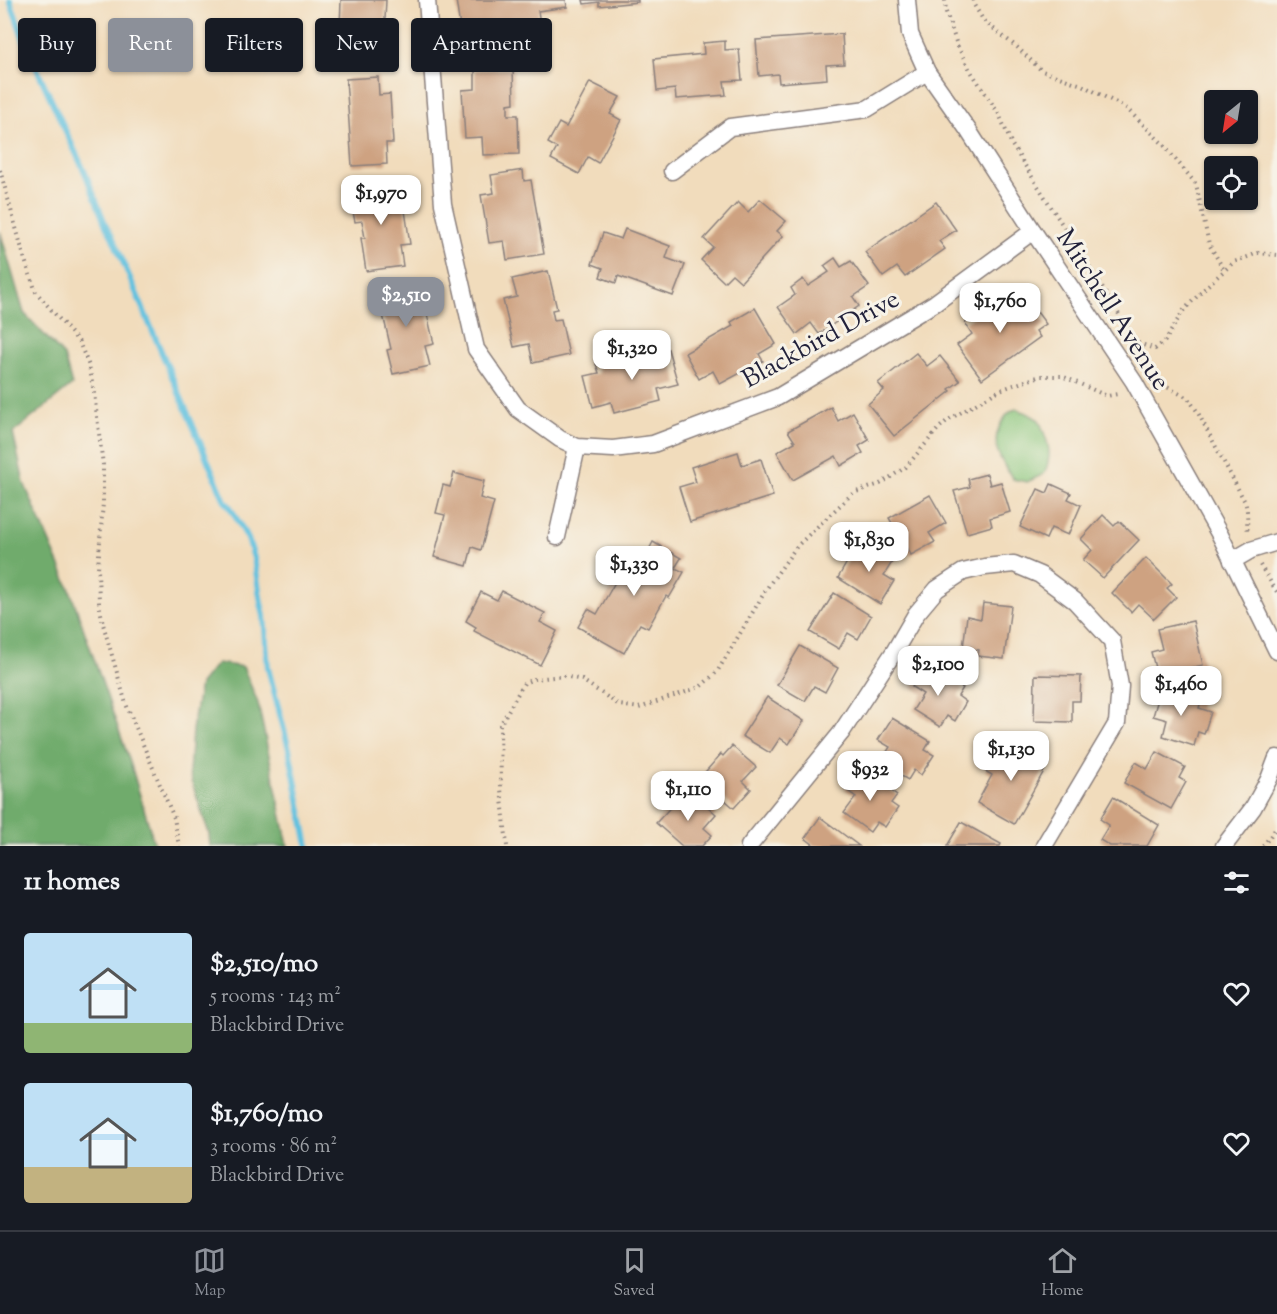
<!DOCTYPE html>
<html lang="en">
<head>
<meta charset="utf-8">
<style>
	body { margin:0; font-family:"Sorts Mill Goudy",serif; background:#20242c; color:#f1f3f6; height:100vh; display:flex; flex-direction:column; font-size:22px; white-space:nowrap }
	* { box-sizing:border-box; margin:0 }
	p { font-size:20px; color:#9ea1a6 }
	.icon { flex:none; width:33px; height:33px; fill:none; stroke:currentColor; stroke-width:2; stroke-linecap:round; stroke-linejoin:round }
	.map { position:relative; height:846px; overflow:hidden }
	.panel { display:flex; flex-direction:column; background:#171b24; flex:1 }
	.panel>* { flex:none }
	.top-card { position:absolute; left:18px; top:18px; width:600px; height:54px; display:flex; gap:12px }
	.needle { width:39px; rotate:210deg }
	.tools { position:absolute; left:1204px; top:90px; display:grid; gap:12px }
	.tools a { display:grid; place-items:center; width:54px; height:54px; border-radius:6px; background:#171b24; box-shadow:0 2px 4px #0004; font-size:30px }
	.price { position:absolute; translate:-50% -51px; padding:0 14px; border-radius:12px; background:#fff; color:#222; font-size:20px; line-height:39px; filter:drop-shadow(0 2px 3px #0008) }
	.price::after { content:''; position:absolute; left:50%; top:36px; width:18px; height:14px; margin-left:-9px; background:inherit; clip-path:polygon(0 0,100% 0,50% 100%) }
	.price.active { background:#8c9099; color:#fff }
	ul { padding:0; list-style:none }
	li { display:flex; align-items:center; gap:18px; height:150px; padding:0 24px }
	li span { display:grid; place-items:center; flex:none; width:168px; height:120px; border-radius:6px; color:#555 }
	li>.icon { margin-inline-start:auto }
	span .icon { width:72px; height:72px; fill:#fffc; stroke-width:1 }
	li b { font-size:26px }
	h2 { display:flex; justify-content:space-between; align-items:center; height:72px; padding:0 24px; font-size:26px }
	.chip { padding:0 21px; border-radius:6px; background:#171b24; box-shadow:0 2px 4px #0004; font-size:21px; line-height:54px }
	.chip.active { background:#8c9099; color:#fff }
	.dock { display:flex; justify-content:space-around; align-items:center; height:84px; border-top:2px solid #363941; background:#171b24; font-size:16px; color:#9ea1a6 }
	.dock a { display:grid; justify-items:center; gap:3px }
	.dock .active { color:#8c9099 }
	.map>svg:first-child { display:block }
	.green { fill:#8ac67c; stroke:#56745c; stroke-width:1.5 }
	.forest { fill:#6fab6c; stroke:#486654; stroke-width:1.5 }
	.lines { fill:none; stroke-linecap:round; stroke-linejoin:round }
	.stream { stroke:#61c1df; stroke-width:6 }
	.building { fill:#cea281 }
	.street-casing { stroke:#8a7f7c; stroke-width:19 }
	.path { stroke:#8a7f7c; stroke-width:4; stroke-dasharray:1.5 4.5; stroke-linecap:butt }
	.street { stroke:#fff; stroke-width:16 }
	.labels { text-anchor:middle; stroke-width:6; stroke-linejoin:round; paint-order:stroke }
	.street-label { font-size:26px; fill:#22223b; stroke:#f7f3e8 }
</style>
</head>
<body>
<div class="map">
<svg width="1277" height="846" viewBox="0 0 1277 846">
	<rect width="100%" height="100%" fill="#f7f3e8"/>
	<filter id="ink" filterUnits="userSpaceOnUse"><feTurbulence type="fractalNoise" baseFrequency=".0167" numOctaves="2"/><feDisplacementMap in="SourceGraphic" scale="12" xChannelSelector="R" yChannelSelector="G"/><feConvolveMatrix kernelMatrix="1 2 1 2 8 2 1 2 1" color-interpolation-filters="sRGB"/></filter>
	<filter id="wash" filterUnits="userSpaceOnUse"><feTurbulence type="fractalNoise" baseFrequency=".008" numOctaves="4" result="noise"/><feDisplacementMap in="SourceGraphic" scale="24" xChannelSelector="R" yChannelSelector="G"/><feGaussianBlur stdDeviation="1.35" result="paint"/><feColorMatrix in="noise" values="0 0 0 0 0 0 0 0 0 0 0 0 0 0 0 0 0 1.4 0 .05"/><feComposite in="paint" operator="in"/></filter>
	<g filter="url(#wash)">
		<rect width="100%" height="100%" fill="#f1dcbc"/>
		<path class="green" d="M1016,409l11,4 12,7c8,20 15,33 5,54l-17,8 -14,-3c-13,-19 -24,-36 -11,-57 4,-6 7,-11 14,-13z"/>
		<g class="forest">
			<polygon points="0,231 24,313 64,356 72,385 13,433 24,483 69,587 131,765 155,846 0,846"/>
			<polygon points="217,663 243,667 258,703 288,846 210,846 209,834 189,774 192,730 200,684"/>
		</g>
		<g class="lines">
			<polyline class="stream" points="10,0 25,43 86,175 106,226 112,236 225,501 230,507 248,539 254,558 261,603 264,616 268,668 289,749 308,846"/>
		</g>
		<g id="blocks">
			<g class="building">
				<polygon points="341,0 386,0 384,40 376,40 375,62 337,60 337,27 340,27"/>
				<polygon points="456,0 566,0 567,7 538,11 540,23 461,34"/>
				<polygon points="583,0 638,0 638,2 599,6 599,2 584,4"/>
				<polygon points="842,34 844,64 826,65 827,79 779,83 778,74 759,76 756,40"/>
				<polygon points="725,41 725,50 739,49 742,80 724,81 726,95 676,99 675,89 657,91 654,59 704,54 703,43"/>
				<polygon points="513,68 514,103 508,104 508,115 518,115 519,154 483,155 482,137 465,138 462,90 475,89 475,70"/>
				<polygon points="378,77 379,95 390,94 393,143 386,143 387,164 352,166 346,79"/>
				<polygon points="590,82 620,97 610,114 621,120 598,163 588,157 579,174 551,159 557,148 548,143 559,123 566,127"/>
				<polygon points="523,170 524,181 531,180 544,254 507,260 504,241 489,243 481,195 494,193 491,175"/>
				<polygon points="388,181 391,198 403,197 410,244 400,245 403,266 366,271 361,238 365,238 362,221 355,222 351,202 361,200 359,186"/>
				<polygon points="760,199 786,221 777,231 783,236 741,282 732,274 724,282 701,260 713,247 704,239 738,202 748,212"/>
				<polygon points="936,202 956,230 939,241 945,249 905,277 897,267 883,277 865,252"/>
				<polygon points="625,229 670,246 666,258 685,265 673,296 618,276 616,283 600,277 603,268 592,264 603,233 621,239"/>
				<polygon points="835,258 841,267 851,261 869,286 853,297 859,306 819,334 811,323 797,334 778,307 795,295 791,288 803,279 808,286 829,272 824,266"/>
				<polygon points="548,271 557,309 552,310 554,320 561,319 569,355 533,363 529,344 514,347 503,300 517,297 512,279"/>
				<polygon points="409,282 413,299 423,297 434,344 425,346 430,366 393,374 387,350 391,349 377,289"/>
				<polygon points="1004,296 1012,307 1026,297 1046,324 1036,331 1040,337 982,379 957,345 972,334 965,323"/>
				<polygon points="755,308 776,344 759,354 763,361 720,384 713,371 699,379 685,353 733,326 731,322"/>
				<polygon points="668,349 678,384 658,389 661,401 614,413 611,402 593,407 585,376 599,373 596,364 618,358 619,363"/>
				<polygon points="916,353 927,366 940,356 960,381 949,389 951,391 894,436 868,404 884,390 878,383"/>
				<polygon points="831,407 838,421 853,412 869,440 859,446 863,453 841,466 836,456 793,480 777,452 795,442 788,431"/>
				<polygon points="738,452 742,465 761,459 773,496 690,522 679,487 696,482 691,467"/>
				<polygon points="454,473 484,481 480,498 494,502 481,550 472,547 467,566 434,557 445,515 436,513 443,485 450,487"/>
				<polygon points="987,474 990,485 1001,482 1010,512 990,518 992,526 967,533 954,491 970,487 968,479"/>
				<polygon points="1051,484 1071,493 1068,499 1081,505 1068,535 1051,528 1046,539 1020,527 1038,489 1047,493"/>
				<polygon points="930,495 946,523 929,533 935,542 911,555 889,518"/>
				<polygon points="1103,515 1114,526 1119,521 1139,540 1103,578 1083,560 1092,550 1081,539"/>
				<polygon points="653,542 681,558 675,568 684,572 669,598 666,596 648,628 640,624 624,653 578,627 588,609 597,614 632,552 644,559"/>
				<polygon points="867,542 894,559 884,575 894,581 880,604 838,578 854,550 860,554"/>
				<polygon points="1146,558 1172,584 1167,588 1176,597 1154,619 1138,604 1131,612 1112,593"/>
				<polygon points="502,591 545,613 540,622 557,631 540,665 474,631 476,627 466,621 481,592 497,600"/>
				<polygon points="834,593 871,616 858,639 848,633 839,649 810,632"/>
				<polygon points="983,603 1011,606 1004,659 978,656 979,650 963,648 967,616 981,619"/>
				<polygon points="1193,621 1203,665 1157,676 1151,652 1162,649 1157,629"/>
				<polygon points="800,646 838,668 825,692 814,686 805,701 777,685"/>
				<polygon points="925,665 963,688 958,696 966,702 955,721 947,716 940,727 913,710 923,694 912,687"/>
				<polygon points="1035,675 1081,676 1080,701 1072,701 1072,722 1034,721"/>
				<polygon points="1161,689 1201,701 1199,708 1211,712 1204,734 1198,732 1194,746 1163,736 1167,720 1153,716"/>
				<polygon points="767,697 804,721 789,744 780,738 770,753 742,736"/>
				<polygon points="892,718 930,741 925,750 934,755 921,775 914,770 908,780 880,763 890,747 878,740"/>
				<polygon points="1012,744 1048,764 1014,824 977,803 992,775 985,771 998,750 1005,754"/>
				<polygon points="732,746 756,767 743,781 751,789 734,808 700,778 721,754 723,756"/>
				<polygon points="1157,752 1185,767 1179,778 1186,782 1171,809 1124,783 1136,762 1147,769"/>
				<polygon points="860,769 897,795 891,803 898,808 885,827 877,822 870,832 844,813 856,797 845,789"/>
				<polygon points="691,792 716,814 704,828 712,835 702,846 682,846 656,823 679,798 683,802"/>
				<polygon points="1113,797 1159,825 1147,846 1110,846 1100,840 1109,825 1100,819"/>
				<polygon points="820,817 859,846 813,846 814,845 805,838"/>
				<polygon points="961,822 1001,844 1000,846 947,846"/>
			</g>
		</g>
	</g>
	<g filter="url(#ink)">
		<use href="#blocks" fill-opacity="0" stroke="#8a7f7c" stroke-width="1.5"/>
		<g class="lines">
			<g class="street-casing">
				<g id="street">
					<polyline points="427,0 443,204 476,349 518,409 560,439 577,447 613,449 653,444 778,397 935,303 1033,231"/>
					<polyline points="907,0 910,34 927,72 968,130 1033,231 1134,382 1220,535 1277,651"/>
					<polyline points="672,171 730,127 867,109 927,72"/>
					<polyline points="557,537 577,447"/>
					<polyline points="1232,561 1251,550 1277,542"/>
					<polyline points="749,846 841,733 894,652 916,614 937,589 963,572 985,567 1014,564 1040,575 1075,601 1112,641 1120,686 1117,723 1044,846"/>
					<polyline points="1224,846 1253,808 1269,779 1277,758"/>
				</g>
			</g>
			<g class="path">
				<path d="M945,0l1,12 11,33 13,25 29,44 13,31 144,228 9,13 23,12 9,13 48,91c4,12 1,19 3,31"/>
				<polyline points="973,0 974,5 984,21 1018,48 1042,71 1082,85 1126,108 1162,143 1196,184 1209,244 1224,270"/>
				<polyline points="0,170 25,260 36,292 79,342 89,366 94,393 103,465 103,502 98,568 99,603 103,624 126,704 174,818 179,846"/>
				<polyline points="1138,343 1155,349 1165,341 1183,311 1208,285 1234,262 1258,253 1277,255"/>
				<polyline points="1260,565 1277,592"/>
				<polyline points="507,846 501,789 500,725 524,683 534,679 564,676 582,680 619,705 639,708 700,687 717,672 769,585 797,546 853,493 880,484 906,467 938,429 948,420 1000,390 1040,376 1062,376 1107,396 1118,394"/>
				<polyline points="1263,846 1277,827"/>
			</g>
			<use href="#street" class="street"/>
		</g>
	</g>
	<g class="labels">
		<g class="street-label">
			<text transform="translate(1114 309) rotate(57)" y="9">Mitchell Avenue</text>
			<text transform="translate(820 338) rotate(-29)" y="9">Blackbird Drive</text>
		</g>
	</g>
</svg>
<div class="tools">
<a><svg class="needle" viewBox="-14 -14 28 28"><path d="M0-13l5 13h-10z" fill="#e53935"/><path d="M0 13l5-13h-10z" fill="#9ea1a6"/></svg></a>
<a><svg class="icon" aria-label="locate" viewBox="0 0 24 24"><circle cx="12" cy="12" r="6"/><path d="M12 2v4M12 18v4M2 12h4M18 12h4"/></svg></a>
</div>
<b class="price" style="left:381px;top:226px">$1,970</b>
<b class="price active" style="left:406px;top:328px">$2,510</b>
<b class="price" style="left:1000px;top:334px">$1,760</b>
<b class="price" style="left:632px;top:381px">$1,320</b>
<b class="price" style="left:869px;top:573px">$1,830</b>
<b class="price" style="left:634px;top:597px">$1,330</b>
<b class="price" style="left:938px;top:697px">$2,100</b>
<b class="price" style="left:1181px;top:717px">$1,460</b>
<b class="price" style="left:1011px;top:782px">$1,130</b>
<b class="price" style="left:870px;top:802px">$932</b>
<b class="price" style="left:688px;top:822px">$1,110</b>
<div class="top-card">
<a class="chip">Buy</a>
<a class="chip active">Rent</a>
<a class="chip">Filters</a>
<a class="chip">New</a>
<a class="chip">Apartment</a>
</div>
</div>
<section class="panel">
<h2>11 homes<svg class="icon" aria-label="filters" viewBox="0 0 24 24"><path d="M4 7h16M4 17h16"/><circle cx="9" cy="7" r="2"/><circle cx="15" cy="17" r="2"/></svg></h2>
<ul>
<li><span style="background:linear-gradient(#bfe0f5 75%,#8fb573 0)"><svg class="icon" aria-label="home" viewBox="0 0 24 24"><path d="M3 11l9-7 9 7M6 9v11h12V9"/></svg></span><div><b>$2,510/mo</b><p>5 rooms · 143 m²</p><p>Blackbird Drive</p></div><svg class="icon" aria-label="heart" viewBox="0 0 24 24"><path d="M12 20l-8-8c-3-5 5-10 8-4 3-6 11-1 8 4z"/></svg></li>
<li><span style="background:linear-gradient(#bfe0f5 70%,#c2b280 0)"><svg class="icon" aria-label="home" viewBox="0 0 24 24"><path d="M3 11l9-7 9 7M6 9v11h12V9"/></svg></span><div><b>$1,760/mo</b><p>3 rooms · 86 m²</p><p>Blackbird Drive</p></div><svg class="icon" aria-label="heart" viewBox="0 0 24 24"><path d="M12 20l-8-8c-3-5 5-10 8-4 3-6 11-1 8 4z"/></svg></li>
</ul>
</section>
<nav class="dock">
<a class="active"><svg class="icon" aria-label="map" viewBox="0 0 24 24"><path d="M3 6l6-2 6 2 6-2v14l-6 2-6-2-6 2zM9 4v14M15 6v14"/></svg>Map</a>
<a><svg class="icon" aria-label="saved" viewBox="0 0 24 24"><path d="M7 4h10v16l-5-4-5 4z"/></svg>Saved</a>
<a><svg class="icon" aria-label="home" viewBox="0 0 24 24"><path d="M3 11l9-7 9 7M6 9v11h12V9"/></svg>Home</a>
</nav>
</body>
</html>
